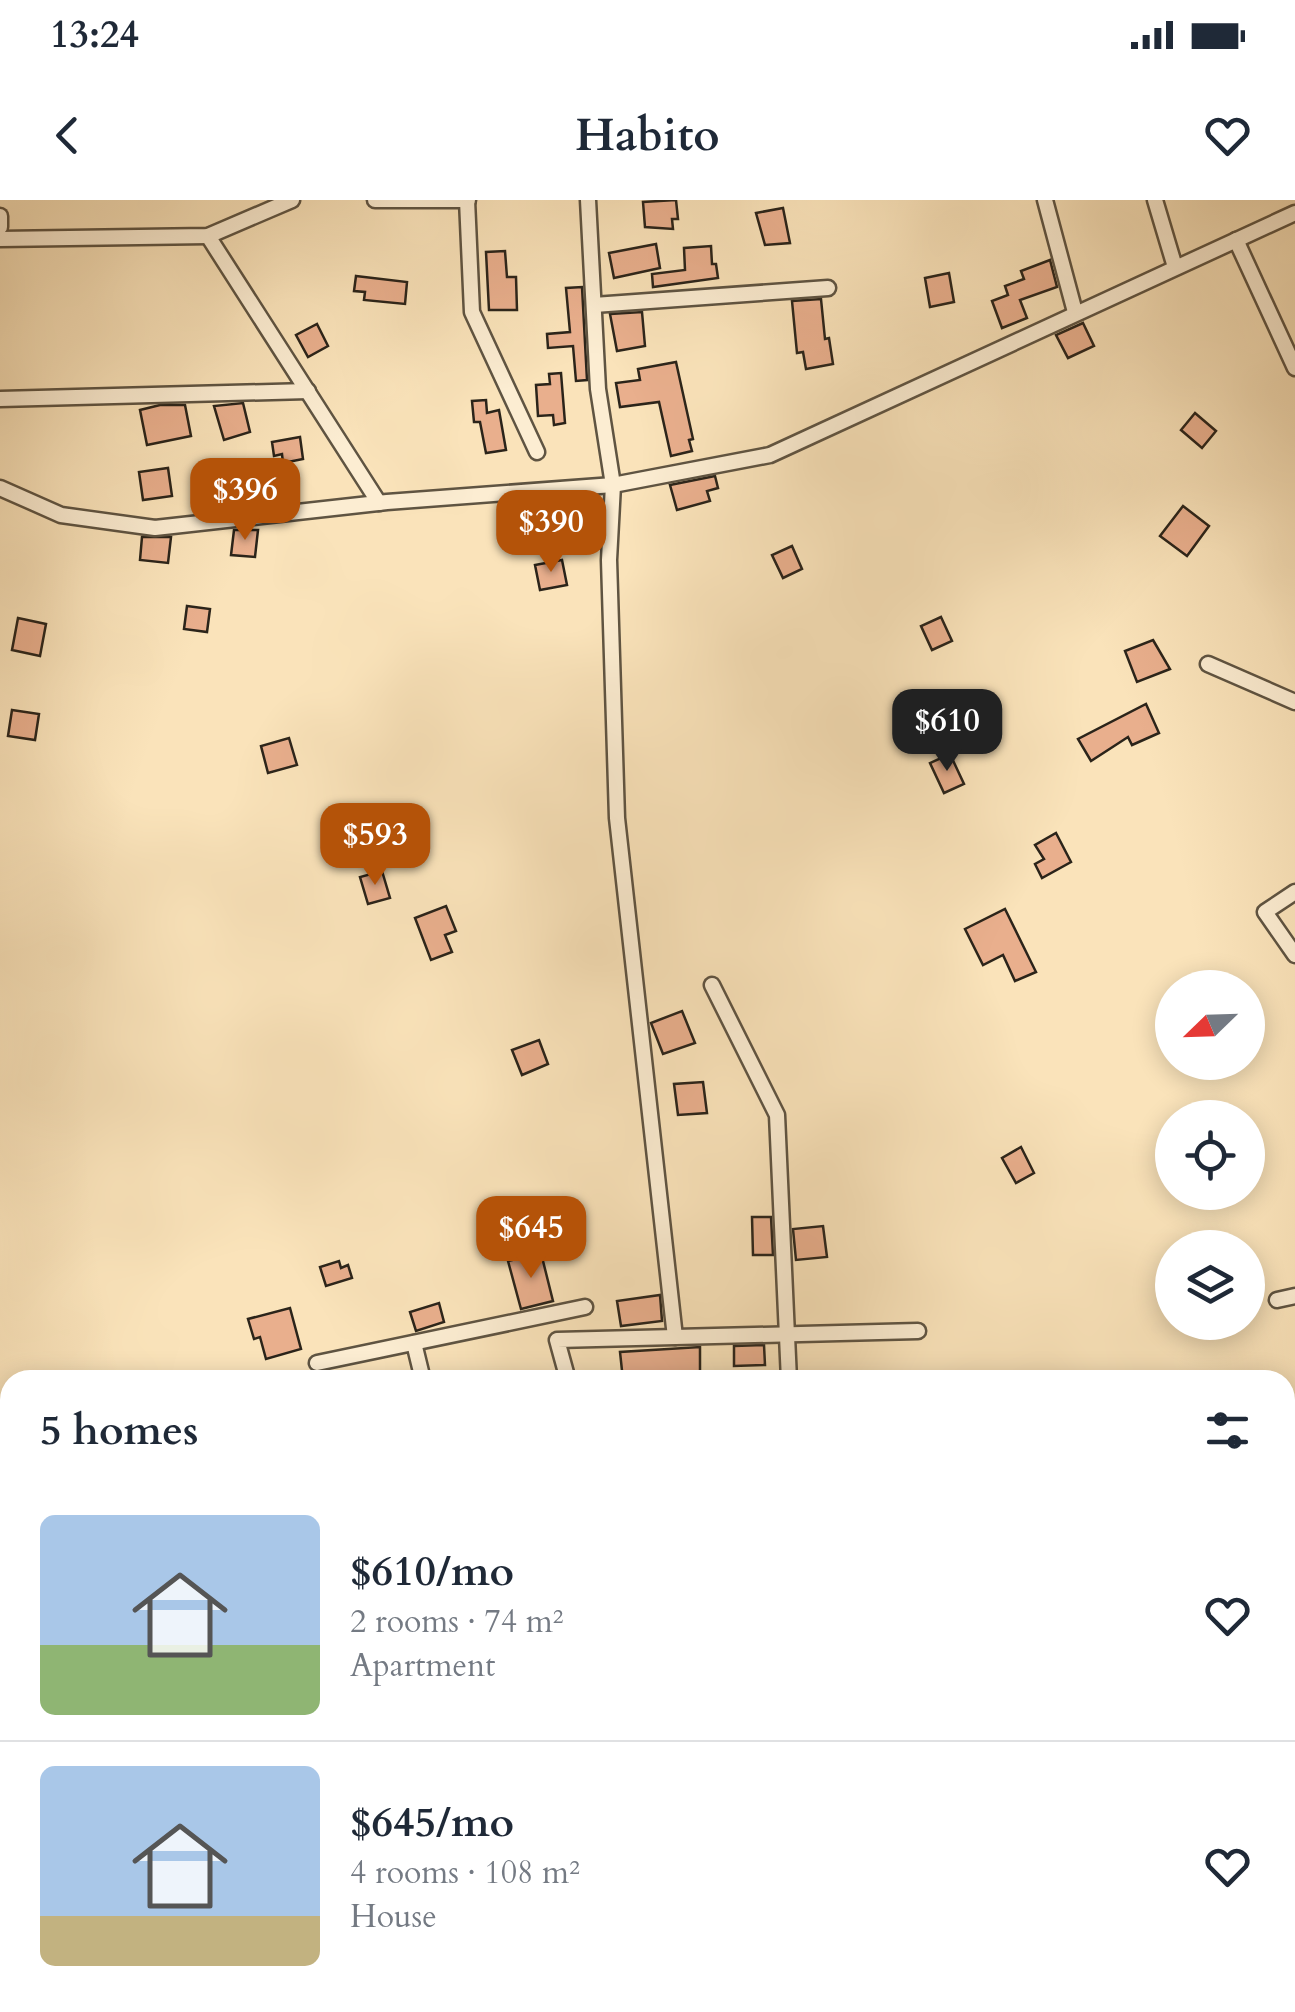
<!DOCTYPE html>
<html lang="en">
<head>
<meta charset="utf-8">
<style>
	body { margin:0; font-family:Cardo,serif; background:#f6f6f7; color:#1f2937; height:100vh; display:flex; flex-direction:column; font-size:38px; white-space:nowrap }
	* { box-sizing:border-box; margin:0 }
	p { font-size:32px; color:#747a83 }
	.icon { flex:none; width:55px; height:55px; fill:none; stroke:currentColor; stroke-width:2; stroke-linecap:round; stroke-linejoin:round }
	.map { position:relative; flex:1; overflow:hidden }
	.side { position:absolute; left:0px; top:1170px; width:1295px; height:642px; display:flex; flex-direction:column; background:#fff; border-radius:30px 30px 0 0; box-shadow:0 5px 25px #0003 }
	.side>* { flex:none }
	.needle { width:65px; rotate:247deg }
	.buttons { position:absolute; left:1155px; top:770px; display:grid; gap:20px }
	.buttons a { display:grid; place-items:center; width:110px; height:110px; border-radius:50%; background:#fff; box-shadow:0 5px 25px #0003; font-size:50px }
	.price { position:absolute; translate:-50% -85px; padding:0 22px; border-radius:20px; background:#b45309; color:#fff; font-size:32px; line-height:65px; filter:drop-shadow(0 2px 5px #0008) }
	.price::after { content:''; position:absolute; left:50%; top:60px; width:30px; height:22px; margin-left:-15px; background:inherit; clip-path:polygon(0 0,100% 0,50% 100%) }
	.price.current { background:#222; color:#fff }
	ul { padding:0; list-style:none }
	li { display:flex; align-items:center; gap:30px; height:250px; padding:0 40px }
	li+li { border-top:2px solid #e0e1e3 }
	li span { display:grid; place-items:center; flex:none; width:280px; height:200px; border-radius:15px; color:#555 }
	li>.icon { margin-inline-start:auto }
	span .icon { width:120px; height:120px; fill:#fffc; stroke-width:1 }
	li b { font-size:42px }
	h2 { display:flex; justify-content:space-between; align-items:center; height:120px; padding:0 40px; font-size:42px }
	.status { display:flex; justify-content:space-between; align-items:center; height:70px; padding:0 50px; background:#fff; direction:ltr }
	.status svg { height:28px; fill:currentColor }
	header { display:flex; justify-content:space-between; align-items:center; height:130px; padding:0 40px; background:#fff; font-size:45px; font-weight:600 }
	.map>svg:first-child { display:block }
	.building { fill:#e9af8d; stroke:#2b241a; stroke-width:2.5 }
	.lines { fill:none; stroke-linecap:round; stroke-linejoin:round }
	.minor-casing { stroke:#5f5442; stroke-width:19 }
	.minor { stroke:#fcedd2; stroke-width:14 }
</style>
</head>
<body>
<div class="status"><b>13:24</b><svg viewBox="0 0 49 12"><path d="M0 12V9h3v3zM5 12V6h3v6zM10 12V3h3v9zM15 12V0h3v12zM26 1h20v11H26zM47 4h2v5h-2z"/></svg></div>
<header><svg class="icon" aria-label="back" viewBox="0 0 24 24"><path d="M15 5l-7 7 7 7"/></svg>Habito<svg class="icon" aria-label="heart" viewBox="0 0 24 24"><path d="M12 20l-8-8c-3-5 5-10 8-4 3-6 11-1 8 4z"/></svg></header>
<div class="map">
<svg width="1295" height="1812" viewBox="0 0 1295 1812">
	<rect width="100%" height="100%" fill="#fae3ba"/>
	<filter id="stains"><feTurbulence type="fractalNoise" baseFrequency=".002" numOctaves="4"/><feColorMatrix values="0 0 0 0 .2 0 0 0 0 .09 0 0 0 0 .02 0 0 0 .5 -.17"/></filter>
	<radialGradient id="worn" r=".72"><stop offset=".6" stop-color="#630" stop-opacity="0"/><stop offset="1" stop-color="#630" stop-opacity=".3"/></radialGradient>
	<g class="building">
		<polygon points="676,0 678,19 672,19 673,29 645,27 643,2"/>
		<polygon points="783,8 790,43 765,45 756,13"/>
		<polygon points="656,44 660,68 614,78 609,53"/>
		<polygon points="711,46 712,64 716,64 718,78 653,87 652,74 685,70 684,48"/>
		<polygon points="505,51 507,77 516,77 517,110 489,110 486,52"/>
		<polygon points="1050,60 1057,87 1020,100 1027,118 1002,128 992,101 1008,95 1005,86 1024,79 1021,71"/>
		<polygon points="949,73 954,102 930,107 925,78"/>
		<polygon points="356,76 407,82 405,104 364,100 365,92 354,91"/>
		<polygon points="582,87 587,180 576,181 573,146 548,148 547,134 570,132 566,88"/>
		<polygon points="821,99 825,139 829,138 833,164 806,169 803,152 797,153 792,101"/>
		<polygon points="642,112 645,146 617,151 610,114"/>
		<polygon points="1083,123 1094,146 1068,158 1056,135"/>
		<polygon points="317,124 328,146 308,157 296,135"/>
		<polygon points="676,162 693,239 689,240 692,251 671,256 659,202 620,207 616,183 640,180 638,169"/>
		<polygon points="561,173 565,223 554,225 553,215 538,216 536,185 550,184 549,174"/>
		<polygon points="486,200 487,213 499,210 506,250 486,253 480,222 474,222 472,201"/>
		<polygon points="243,203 250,232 224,240 214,206"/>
		<polygon points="160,205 185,205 191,236 147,245 140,210"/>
		<polygon points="1195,213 1216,231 1202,248 1181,230"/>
		<polygon points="300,237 303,259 283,263 282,254 274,256 272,242"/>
		<polygon points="168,268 172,296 143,300 139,272"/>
		<polygon points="715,276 718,288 707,291 710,301 677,310 670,285"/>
		<polygon points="1183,306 1209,326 1187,356 1160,336"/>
		<polygon points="234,330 258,330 255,357 231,355"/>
		<polygon points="142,337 171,337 168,363 140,360"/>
		<polygon points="792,346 802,369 783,378 772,355"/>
		<polygon points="562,360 567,385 540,390 535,365"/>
		<polygon points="187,406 210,409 207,432 184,429"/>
		<polygon points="941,417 952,441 932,450 921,426"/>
		<polygon points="18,418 46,424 40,456 12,450"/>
		<polygon points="1153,440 1170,469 1137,482 1125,451"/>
		<polygon points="1146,504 1159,533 1132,545 1128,537 1091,561 1078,539"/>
		<polygon points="12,510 39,514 35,540 8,536"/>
		<polygon points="289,538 297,565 268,573 261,546"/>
		<polygon points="950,554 964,584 944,593 930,563"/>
		<polygon points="411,605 423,637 396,647 384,615"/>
		<polygon points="1056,633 1071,662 1042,678 1035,664 1044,659 1035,645"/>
		<polygon points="382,671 390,698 368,704 360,677"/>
		<polygon points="446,706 456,731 445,735 452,752 431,760 415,718"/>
		<polygon points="1005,709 1036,772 1015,781 1003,755 983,765 965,729"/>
		<polygon points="682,811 695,843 663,854 651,823"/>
		<polygon points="539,840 548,864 522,875 512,850"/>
		<polygon points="703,882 707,913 678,915 674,884"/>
		<polygon points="1021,947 1034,973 1016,983 1002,958"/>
		<polygon points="752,1017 771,1017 773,1055 753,1055"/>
		<polygon points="823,1026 827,1057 796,1060 793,1029"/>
		<polygon points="541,1053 553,1101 521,1109 508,1061"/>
		<polygon points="339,1061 341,1068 348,1065 352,1078 326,1086 320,1067"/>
		<polygon points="660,1095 662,1121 621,1126 617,1101"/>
		<polygon points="439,1103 444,1122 416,1131 410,1112"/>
		<polygon points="290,1108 301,1149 266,1159 260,1137 254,1139 248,1119"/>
		<polygon points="764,1145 765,1165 734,1166 734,1146"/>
		<polygon points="700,1147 700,1180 623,1180 620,1152"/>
	</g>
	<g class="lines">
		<g class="minor-casing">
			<g id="minor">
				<polyline points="375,0 468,0"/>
				<polyline points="467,0 472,112 537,252"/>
				<polyline points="588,0 598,189 613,285 609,360 617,618 675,1137"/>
				<polyline points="1045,0 1075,112"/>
				<polyline points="1155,0 1175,67"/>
				<polyline points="0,16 0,27"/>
				<polyline points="208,36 379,303"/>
				<polyline points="0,39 208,36 292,0"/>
				<polyline points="1236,40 1295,168"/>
				<polyline points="594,105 828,88"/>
				<polyline points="0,199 308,191"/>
				<polyline points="0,288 61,315 155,328 387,302 613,285 770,255 1295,13"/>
				<polyline points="1208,464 1295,502"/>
				<polyline points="1295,692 1265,712 1295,755"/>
				<polyline points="712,785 777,915 789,1180"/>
				<polyline points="1277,1100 1295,1096"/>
				<polyline points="414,1143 423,1180"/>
				<polyline points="317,1163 585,1107"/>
				<polyline points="568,1180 557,1140 918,1131"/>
				<polyline points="1285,1297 1295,1295"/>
			</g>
		</g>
		<use href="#minor" class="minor"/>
	</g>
	<rect width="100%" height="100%" filter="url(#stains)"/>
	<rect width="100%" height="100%" fill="url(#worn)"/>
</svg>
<div class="buttons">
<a><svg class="needle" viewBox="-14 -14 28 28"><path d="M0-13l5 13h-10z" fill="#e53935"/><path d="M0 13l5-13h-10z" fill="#747a83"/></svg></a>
<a><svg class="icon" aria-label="locate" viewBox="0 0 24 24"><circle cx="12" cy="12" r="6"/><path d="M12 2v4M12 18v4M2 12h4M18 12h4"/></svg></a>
<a><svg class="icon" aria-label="layers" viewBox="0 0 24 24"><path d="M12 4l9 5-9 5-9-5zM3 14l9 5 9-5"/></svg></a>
</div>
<b class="price" style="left:245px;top:343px">$396</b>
<b class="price" style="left:551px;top:375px">$390</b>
<b class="price current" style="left:947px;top:574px">$610</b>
<b class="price" style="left:375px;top:688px">$593</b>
<b class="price" style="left:531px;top:1081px">$645</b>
<section class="side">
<h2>5 homes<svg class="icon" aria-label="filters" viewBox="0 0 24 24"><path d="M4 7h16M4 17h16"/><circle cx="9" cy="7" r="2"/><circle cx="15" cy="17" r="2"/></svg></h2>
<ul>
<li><span style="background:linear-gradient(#a9c7e8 65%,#8fb573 0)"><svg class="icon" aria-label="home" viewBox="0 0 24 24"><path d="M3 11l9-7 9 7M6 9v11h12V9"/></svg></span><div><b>$610/mo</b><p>2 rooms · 74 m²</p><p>Apartment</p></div><svg class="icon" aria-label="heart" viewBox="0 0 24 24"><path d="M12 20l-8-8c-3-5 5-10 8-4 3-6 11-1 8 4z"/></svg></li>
<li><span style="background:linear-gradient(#a9c7e8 75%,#c2b280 0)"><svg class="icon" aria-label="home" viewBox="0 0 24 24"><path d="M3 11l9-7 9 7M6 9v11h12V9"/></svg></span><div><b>$645/mo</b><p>4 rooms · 108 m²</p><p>House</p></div><svg class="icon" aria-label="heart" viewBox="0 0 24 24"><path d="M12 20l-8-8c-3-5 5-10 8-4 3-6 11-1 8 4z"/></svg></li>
</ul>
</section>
</div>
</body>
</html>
